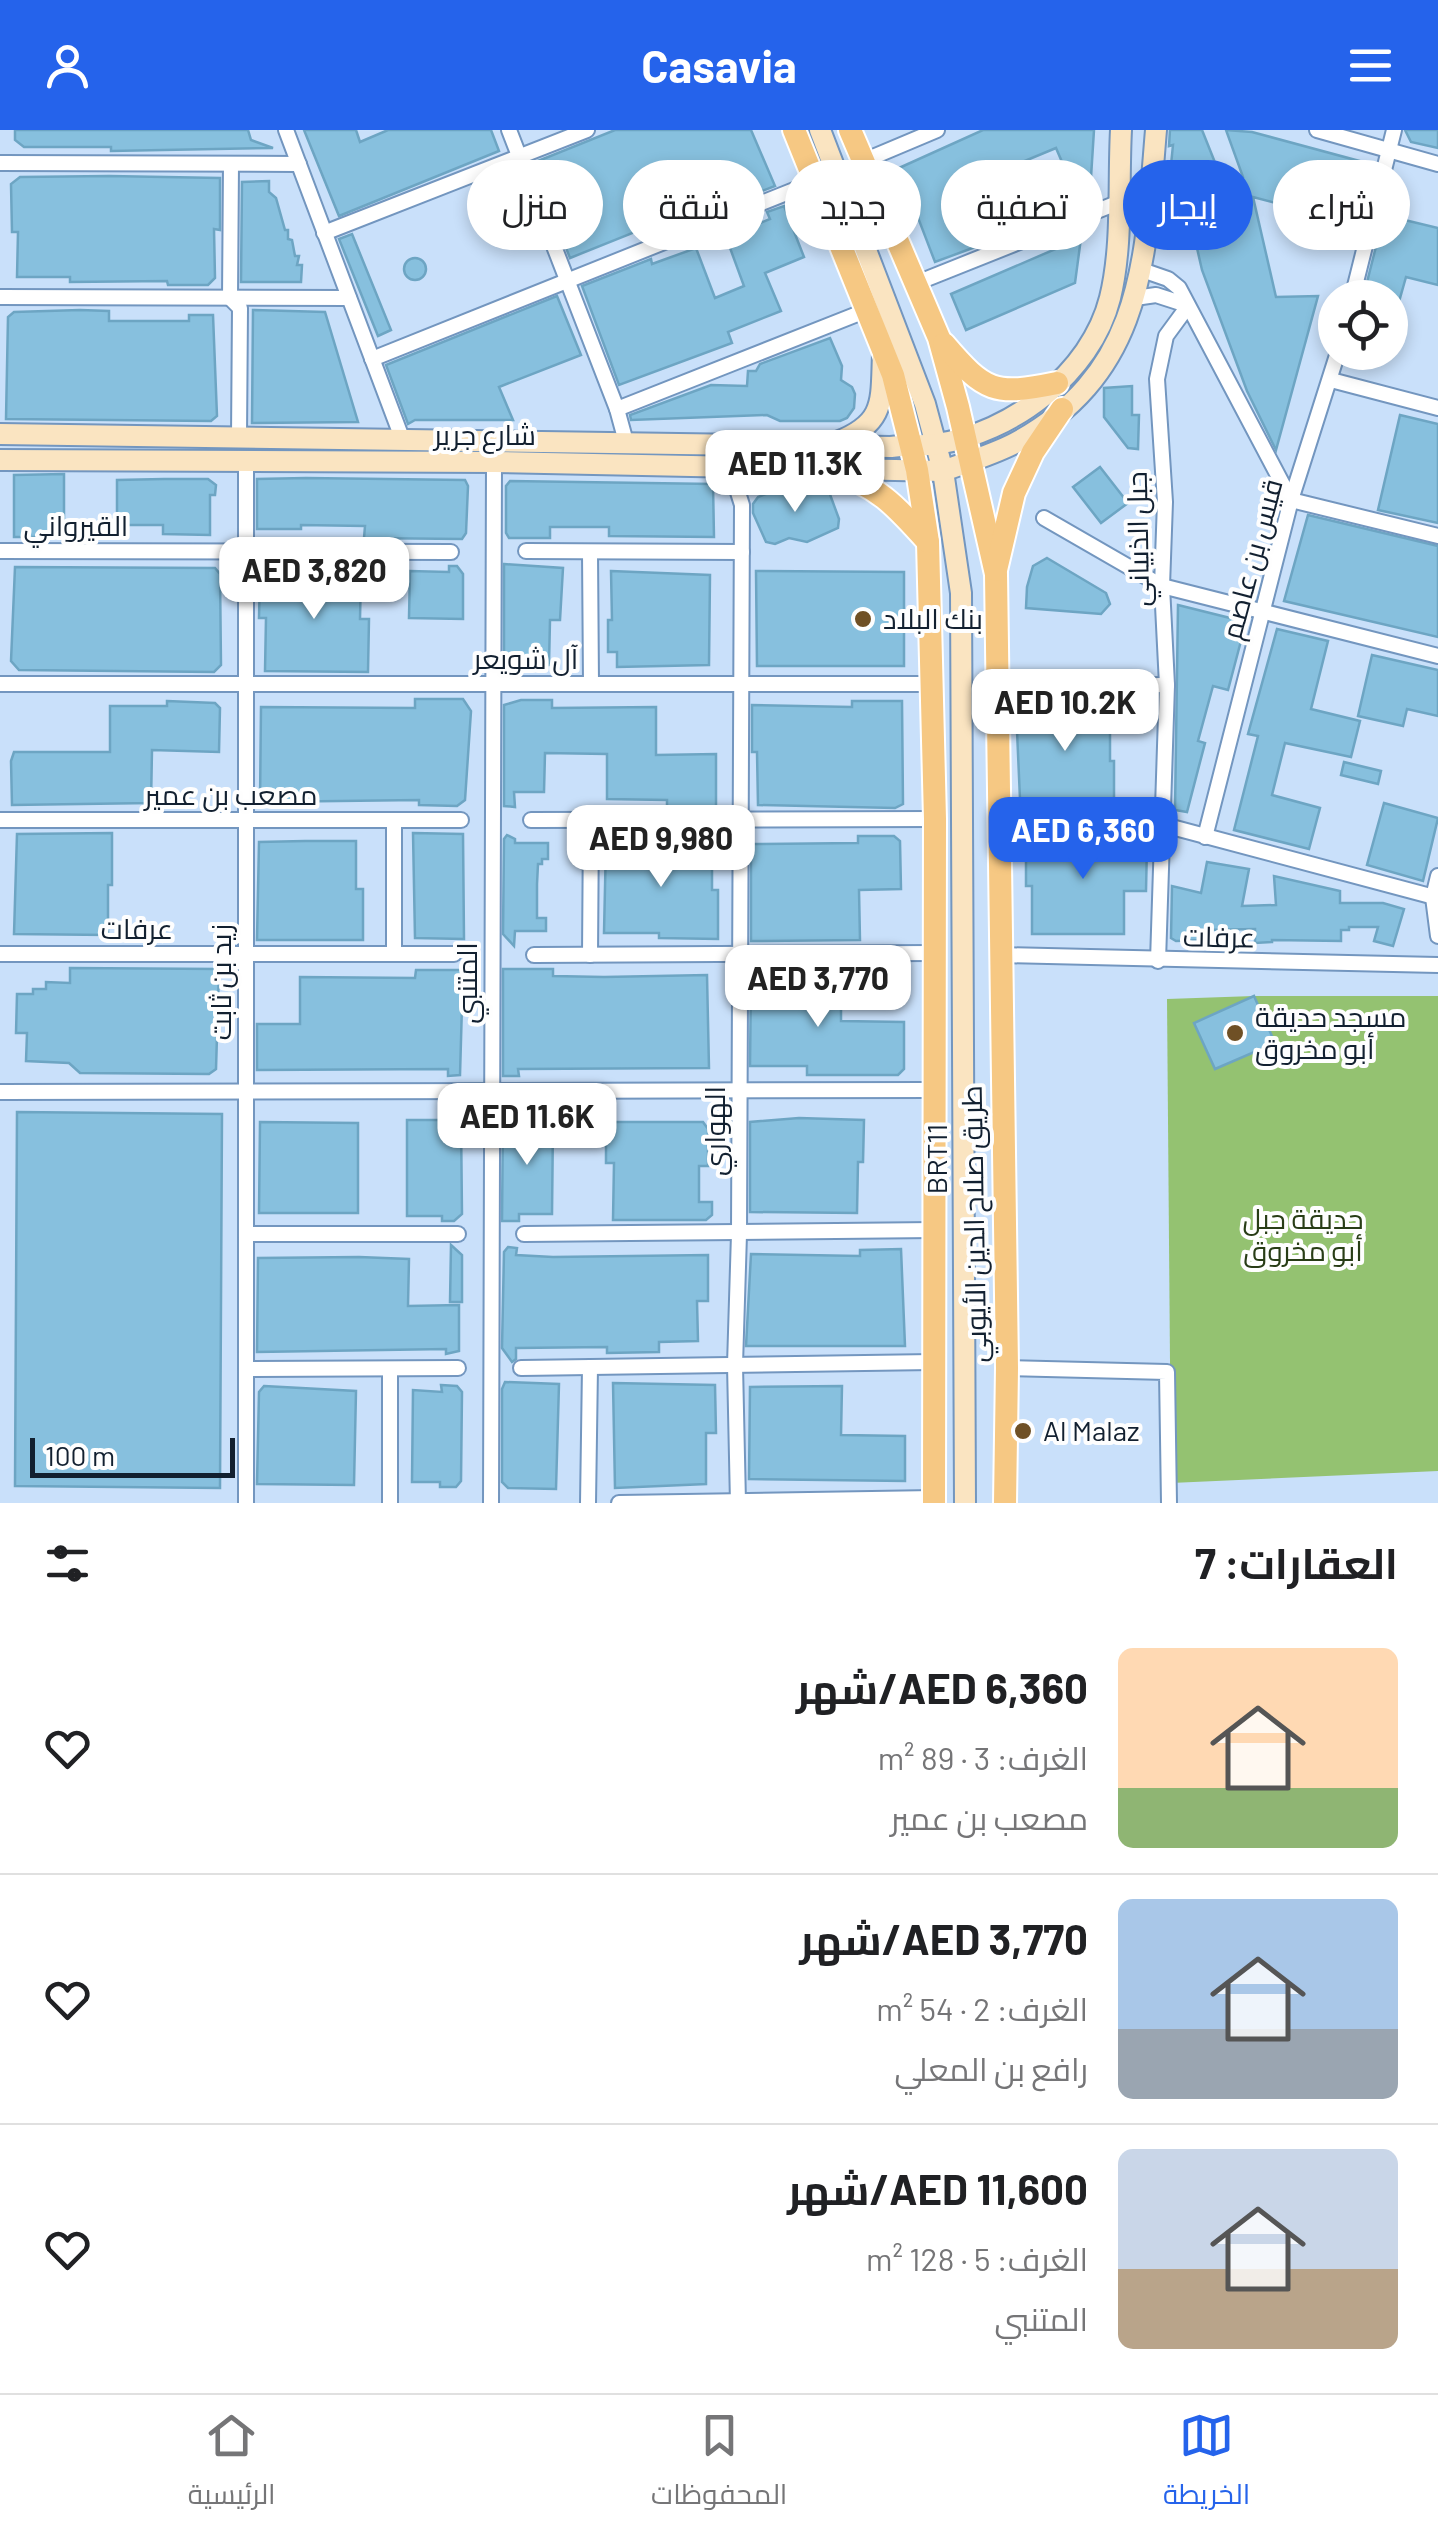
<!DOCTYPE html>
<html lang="ar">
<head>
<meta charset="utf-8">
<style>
	body { margin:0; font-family:Barlow,Cairo,sans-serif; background:#f2f2f2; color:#202124; direction:rtl; height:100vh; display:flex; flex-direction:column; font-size:38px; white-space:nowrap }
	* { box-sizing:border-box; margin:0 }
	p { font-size:32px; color:#757577 }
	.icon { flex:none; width:55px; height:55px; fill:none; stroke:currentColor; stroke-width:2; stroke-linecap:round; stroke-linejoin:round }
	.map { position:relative; height:1373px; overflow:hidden; direction:ltr }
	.panel { display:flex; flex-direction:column; background:#fff; flex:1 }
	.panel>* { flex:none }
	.hud { position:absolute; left:30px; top:30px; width:1380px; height:90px; direction:rtl; display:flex; gap:20px }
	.controls { position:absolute; left:1318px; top:150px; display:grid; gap:20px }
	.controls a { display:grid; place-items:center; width:90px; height:90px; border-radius:50%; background:#fff; box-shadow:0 5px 15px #0003; font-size:50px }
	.scale { position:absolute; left:30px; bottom:25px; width:205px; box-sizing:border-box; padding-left:10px; border:5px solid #122030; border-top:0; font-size:28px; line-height:35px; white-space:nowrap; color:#122030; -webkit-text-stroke:8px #fefefe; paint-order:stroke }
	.price { position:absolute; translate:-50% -85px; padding:0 22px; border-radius:20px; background:#fff; color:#222; font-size:32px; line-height:65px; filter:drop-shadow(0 2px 5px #0008) }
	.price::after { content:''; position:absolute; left:50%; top:60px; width:30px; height:22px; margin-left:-15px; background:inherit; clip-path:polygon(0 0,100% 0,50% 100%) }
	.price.selected { background:#2563eb; color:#fff }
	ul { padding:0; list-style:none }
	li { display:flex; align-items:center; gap:30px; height:250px; padding:0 40px }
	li+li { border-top:2px solid #e0e0e0 }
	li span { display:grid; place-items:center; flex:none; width:280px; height:200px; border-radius:15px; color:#555 }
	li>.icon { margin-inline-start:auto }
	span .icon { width:120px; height:120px; fill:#fffc; stroke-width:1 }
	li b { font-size:42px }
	h2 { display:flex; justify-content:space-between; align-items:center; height:120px; padding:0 40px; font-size:42px }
	.pill { padding:0 35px; border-radius:45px; background:#fff; box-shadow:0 5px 15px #0003; font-size:35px; line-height:90px }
	.pill.selected { background:#2563eb; color:#fff }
	header { display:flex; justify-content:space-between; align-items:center; height:130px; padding:0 40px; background:#2563eb; color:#fff; font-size:45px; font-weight:700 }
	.dock { display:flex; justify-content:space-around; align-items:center; height:140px; border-top:2px solid #e0e0e0; background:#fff; font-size:28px; color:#757577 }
	.dock a { display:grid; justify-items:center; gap:5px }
	.dock .selected { color:#2563eb }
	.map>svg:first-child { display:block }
	.green { fill:#94c271 }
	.building { fill:#87c0de; stroke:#6da5c3; stroke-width:2.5 }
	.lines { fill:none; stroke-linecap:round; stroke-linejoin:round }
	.street-casing { stroke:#7396bf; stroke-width:18 }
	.secondary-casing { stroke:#7396bf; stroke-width:24 }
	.primary-casing { stroke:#fff; stroke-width:26 }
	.street { stroke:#fff; stroke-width:14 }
	.secondary { stroke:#fae4c1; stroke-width:20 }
	.primary { stroke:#f6c883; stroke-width:22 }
	.poi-dot { fill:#6f5025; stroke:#fefefe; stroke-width:4 }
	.labels { text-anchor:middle; stroke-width:8; stroke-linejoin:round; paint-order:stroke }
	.street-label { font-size:28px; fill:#122030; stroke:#fefefe }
	.poi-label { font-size:28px; fill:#122030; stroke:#fefefe; text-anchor:start }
	.park-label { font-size:28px; fill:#283d16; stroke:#fefefe }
</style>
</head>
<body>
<header><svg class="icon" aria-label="menu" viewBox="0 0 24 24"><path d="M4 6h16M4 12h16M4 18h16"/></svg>Casavia<svg class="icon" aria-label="person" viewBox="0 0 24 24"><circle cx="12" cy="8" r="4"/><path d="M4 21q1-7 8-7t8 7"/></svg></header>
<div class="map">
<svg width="1438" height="1373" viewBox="0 0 1438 1373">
	<rect width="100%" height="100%" fill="#c9e0fa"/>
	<polygon class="green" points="1254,866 1438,866 1438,1341 1171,1353 1167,869"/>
	<g class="building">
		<polygon points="15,0 248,0 251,10 273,18 111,21 111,17 24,17 15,10"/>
		<polygon points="304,0 356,0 360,12 388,0 491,0 499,21 339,86"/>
		<polygon points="615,0 751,0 775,56 650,104 647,97 570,128 533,33"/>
		<polygon points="983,0 1094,0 1090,63 1077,67 1056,18 998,42 1014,89 974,106 978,116 935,132 899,38"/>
		<polygon points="1170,0 1202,0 1224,55 1243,47 1226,0 1252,2 1363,32 1347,92 1253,67 1276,167 1318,166 1276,320 1247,261 1202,140 1194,105 1169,55 1173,15 1169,16"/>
		<polygon points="1405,0 1438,0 1438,18 1411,12"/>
		<polygon points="109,46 220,48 220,100 214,99 215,148 208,155 168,155 167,151 70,152 70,147 17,147 18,102 12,102 11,54 20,47"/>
		<polygon points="269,51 269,62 276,68 285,100 288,100 288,109 292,110 295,126 299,126 297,135 302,135 301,152 241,152 242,52"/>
		<polygon points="784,76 804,127 765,143 781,181 728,202 732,213 619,255 582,156 651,129 652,134 696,118 715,168 744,156 726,107 770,89 767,82"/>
		<polygon points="1384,85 1438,98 1438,155 1406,147 1393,193 1390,192 1390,168 1363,168"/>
		<polygon points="352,104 391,200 378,206 339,109"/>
		<polygon points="1081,108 1075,153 966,200 951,164"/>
		<circle cx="415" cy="139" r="11"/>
		<polygon points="557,166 581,225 499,257 513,290 415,290 408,294 386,235"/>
		<polygon points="80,180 109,181 109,191 189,191 189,185 213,185 217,286 211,291 6,289 8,187 14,182"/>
		<polygon points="253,180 325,182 358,292 252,293"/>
		<polygon points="830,208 842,236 841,250 852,257 855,264 854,278 847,288 840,291 780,291 767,285 631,290 630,285 711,255 747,256 748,241 756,241 760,234"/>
		<polygon points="1132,256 1132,285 1139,285 1138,319 1128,318 1104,287 1104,258"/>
		<polygon points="1400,285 1438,294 1438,393 1378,380"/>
		<polygon points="1100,337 1128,373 1101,393 1073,357"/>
		<polygon points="64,344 64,407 14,407 14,345"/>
		<polygon points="306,348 465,350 468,356 466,403 462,409 364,408 365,396 301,395 301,399 257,399 257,349"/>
		<polygon points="164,349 208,349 216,355 215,365 210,365 210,405 163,404 163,395 117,395 117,350"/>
		<polygon points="510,351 713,354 714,407 609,406 609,397 550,397 550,408 509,408 506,403 506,356"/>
		<polygon points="819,356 828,359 839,389 838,398 807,412 789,408 775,414 766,412 753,383 753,374 758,367 784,357 796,359 801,364"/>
		<polygon points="1308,385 1438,416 1438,507 1284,471"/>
		<polygon points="1047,428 1106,463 1110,474 1101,484 1026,478 1027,457 1033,436"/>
		<polygon points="504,434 563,438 560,490 550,490 549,535 516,535 516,543 504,536"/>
		<polygon points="449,436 457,436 463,444 463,489 409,488 410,441 449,442"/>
		<polygon points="15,437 215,438 220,444 221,535 214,542 19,540 11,531"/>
		<polygon points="611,441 710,445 709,535 617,537 617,522 608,522 608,490 612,490"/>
		<polygon points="756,441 904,442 904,536 757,536"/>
		<polygon points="260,443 361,443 360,489 369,489 368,542 265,541 266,488 259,488"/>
		<polygon points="1178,475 1246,492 1228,560 1213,556 1198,611 1205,613 1187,682 1175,680"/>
		<polygon points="1277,499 1328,511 1311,579 1360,591 1351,627 1285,613 1272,665 1320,678 1309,719 1234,700 1258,606 1248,604"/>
		<polygon points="1372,525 1438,540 1438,586 1407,579 1403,596 1358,586"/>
		<polygon points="415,569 463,569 471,581 465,670 457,676 419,675 419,670 260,672 261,577 415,578"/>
		<polygon points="521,570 552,570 552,578 656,577 656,625 716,624 716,676 667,677 667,670 607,669 607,624 545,623 544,662 514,662 515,677 504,676 504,575"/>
		<polygon points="167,571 215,573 220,578 219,622 152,620 151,673 12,675 11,631 14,622 110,622 110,576 167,576"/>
		<polygon points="852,571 902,571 903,674 895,678 758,675 757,622 752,622 752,575 852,577"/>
		<polygon points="1016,578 1110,579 1110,631 1114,631 1114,669 1020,669"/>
		<polygon points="1344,632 1381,641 1378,654 1341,645"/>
		<polygon points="1384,673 1438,688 1423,751 1367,735"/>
		<polygon points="112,703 112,755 108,755 108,805 14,804 17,704"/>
		<polygon points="413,703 463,704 464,809 415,808"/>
		<polygon points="507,705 515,709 515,713 548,713 548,729 542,729 542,734 538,734 537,754 537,788 546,788 546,801 515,801 514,816 503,804 504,709"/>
		<polygon points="1034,705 1140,708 1147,715 1146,761 1124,761 1124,804 1032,804 1032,756 1026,756 1026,714"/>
		<polygon points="858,706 894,706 900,711 901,759 859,760 860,810 751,811 751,714 858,713"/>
		<polygon points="305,711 356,711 356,759 363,759 363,810 257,810 259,712"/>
		<polygon points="705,712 712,720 712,760 718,760 718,809 659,808 659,803 604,803 606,713"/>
		<polygon points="1207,732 1249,739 1242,776 1276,775 1274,746 1340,761 1340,773 1383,773 1404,779 1393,816 1374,811 1378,797 1349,797 1349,800 1341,800 1341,811 1272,810 1272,812 1255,813 1255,799 1203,800 1203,810 1176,811 1171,808 1172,756 1201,763"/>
		<polygon points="70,838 219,839 216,939 209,944 80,943 69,933 26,931 27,903 16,903 17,864 33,864 33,859 46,859 46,852 70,853"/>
		<polygon points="503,839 553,839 553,846 604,847 707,845 709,938 518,939 519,946 503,946"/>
		<polygon points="416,840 463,840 460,945 448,946 448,939 257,940 257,894 300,894 300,847 415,848"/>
		<polygon points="841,845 841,891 904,892 904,939 898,945 807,945 807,936 750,936 751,846"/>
		<polygon points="1254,866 1275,913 1215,939 1194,893"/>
		<polygon points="17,982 222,984 220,1358 15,1356"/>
		<polygon points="442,983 454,983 461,990 462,1084 454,1091 442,1091 442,1086 407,1086 407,990 442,990"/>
		<polygon points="503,985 521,985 521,993 553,993 552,1084 519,1084 519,1091 502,1091"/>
		<polygon points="799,988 864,990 863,1032 858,1032 857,1083 750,1082 750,992"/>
		<polygon points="260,992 358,993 358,1083 259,1083"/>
		<polygon points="606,992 703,992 708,999 708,1036 699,1036 699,1072 712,1072 712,1085 706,1090 613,1090 614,1033 606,1033"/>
		<polygon points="451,1115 462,1125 462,1172 450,1172"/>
		<polygon points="508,1117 517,1118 516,1125 553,1127 708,1125 708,1171 697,1171 698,1211 659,1212 659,1222 607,1223 607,1217 516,1218 516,1229 512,1232 502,1218 504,1122"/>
		<polygon points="901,1119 905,1216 746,1216 751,1124 860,1126 860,1120"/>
		<polygon points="359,1127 409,1129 408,1176 459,1175 459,1221 446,1224 446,1219 257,1222 258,1128"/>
		<polygon points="505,1252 559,1254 556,1359 508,1358 502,1352 502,1259"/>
		<polygon points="613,1253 715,1255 716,1303 706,1303 706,1354 615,1358"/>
		<polygon points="441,1255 457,1256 462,1262 461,1351 456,1357 440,1357 440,1352 412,1352 413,1260 442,1262"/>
		<polygon points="264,1256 356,1261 354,1355 257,1354 259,1262"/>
		<polygon points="842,1256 841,1305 905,1306 905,1351 749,1349 750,1257"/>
	</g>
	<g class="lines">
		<g class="street-casing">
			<g id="street">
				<polyline points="286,0 402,308"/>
				<polyline points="509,0 617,279 626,312"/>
				<polyline points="1317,0 1438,34"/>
				<polyline points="861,32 937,0"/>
				<polyline points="0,33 299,34"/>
				<polyline points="231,34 230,168 240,178 239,307"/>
				<polyline points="324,103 587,0"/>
				<polyline points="1142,140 1168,149 1179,158 1291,370 1438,406"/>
				<polyline points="914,154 1117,73"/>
				<polyline points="0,167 349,168"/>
				<polyline points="1135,168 1156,165 1187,175"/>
				<polyline points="1352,168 1394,0"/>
				<polyline points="372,229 814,52"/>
				<polyline points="1331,250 1438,278"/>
				<polyline points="617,279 865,181"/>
				<polyline points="246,331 246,1373"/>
				<polyline points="720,335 735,353 742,375 739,1104 735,1235 738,1373"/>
				<polyline points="1044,388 1162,456 1438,526"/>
				<polyline points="0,421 451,422"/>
				<polyline points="526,421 742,422"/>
				<polyline points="590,423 591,554"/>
				<polyline points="0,554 932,554"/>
				<polyline points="995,557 1167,555"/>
				<polyline points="0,690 461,690"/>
				<polyline points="394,690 394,824"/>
				<polyline points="531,690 935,689"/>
				<polyline points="998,690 1164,695 1438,768"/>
				<polyline points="1205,707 1291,370 1338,222"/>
				<polyline points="1438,746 1433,767 1438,806"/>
				<polyline points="0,824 454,824"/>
				<polyline points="534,825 935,823"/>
				<polyline points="590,825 591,690"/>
				<polyline points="1000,825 1438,835"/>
				<polyline points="1158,831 1167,555 1162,456 1165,372 1157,249 1166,206 1188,176"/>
				<polyline points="0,962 934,960"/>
				<polyline points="246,1104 458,1104"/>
				<polyline points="524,1104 935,1100"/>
				<polyline points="521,1238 933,1232"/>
				<polyline points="1007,1238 1167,1242 1169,1373"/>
				<polyline points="246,1239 458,1238"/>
				<polyline points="390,1239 390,1373"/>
				<polyline points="491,1373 494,332"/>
				<polyline points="588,1373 590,1237"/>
				<polyline points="619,1373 934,1368"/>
			</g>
		</g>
		<g class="secondary-casing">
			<g id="secondary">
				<polyline points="820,0 925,274 943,341 961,463 965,1373"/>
				<path d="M0,304l891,13c15,-2 31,-1 46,-3 74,-11 154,-70 173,-146 13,-53 8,-113 11,-168"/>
				<path d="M837,312c49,-19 44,-41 46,-88"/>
				<path d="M0,330l494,2 449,9c24,-9 49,-16 72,-28 130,-70 130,-184 141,-313"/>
			</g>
		</g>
		<g class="primary-casing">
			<g id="primary">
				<polyline points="794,0 893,245 917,340 928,412 935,689 934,1373"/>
				<polyline points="850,0 939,208 958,277 996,444 1007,1238 1005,1373"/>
				<path d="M944,214c41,48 50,52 113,39"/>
				<path d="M828,339c50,17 66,35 100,73"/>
				<polyline points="996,440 1014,363 1033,322 1062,279"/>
			</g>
		</g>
		<use href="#street" class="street"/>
		<use href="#secondary" class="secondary"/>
		<use href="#primary" class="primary"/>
	</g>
	<g class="poi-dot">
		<circle cx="863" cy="489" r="10"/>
		<circle cx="1235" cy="903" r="10"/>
		<circle cx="1023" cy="1301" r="10"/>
	</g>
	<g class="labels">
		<g class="street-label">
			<text x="485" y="315">شارع جرير</text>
			<text x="76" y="406">القيرواني</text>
			<text transform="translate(1138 409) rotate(-91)" y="10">جبل الذبياني</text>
			<text transform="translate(1252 429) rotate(-75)" y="10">قيس بن عاصم</text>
			<text x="526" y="539">آل شويعر</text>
			<text x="231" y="675">مصعب بن عمير</text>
			<text x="137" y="809">عرفات</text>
			<text transform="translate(1219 807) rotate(1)" y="10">عرفات</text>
			<text transform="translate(221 852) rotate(-90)" y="10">زيد بن ثابت</text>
			<text transform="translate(467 853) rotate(-90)" y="10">المتنبي</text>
			<text transform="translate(715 1001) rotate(-90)" y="10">الهواري</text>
			<text transform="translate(937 1029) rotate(-90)" y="10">BRT11</text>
			<text transform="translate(974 1094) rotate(-91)" y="10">طريق صلاح الدين الأيوبي</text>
		</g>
		<g class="poi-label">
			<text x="883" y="499">بنك البلاد</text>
			<text x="1255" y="897">مسجد حديقة<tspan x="1255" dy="32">أبو مخروق</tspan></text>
			<text x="1043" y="1311">Al Malaz</text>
		</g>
		<g class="park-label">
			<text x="1303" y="1099">حديقة جبل<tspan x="1303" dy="32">أبو مخروق</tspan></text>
		</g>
	</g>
</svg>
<div class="controls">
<a><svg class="icon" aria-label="locate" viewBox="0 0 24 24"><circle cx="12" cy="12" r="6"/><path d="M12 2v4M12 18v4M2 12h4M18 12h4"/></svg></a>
</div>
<div class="scale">100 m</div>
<b class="price" style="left:795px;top:385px">AED 11.3K</b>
<b class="price" style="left:314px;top:492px">AED 3,820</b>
<b class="price" style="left:1065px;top:624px">AED 10.2K</b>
<b class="price selected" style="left:1083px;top:752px">AED 6,360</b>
<b class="price" style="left:661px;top:760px">AED 9,980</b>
<b class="price" style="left:818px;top:900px">AED 3,770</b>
<b class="price" style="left:527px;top:1038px">AED 11.6K</b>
<div class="hud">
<a class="pill">شراء</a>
<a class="pill selected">إيجار</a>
<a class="pill">تصفية</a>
<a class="pill">جديد</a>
<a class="pill">شقة</a>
<a class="pill">منزل</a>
</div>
</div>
<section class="panel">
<h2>العقارات: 7<svg class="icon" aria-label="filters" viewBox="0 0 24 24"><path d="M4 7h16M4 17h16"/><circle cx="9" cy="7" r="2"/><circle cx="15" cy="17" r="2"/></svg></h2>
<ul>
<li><span style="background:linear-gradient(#ffd9b3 70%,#8fb573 0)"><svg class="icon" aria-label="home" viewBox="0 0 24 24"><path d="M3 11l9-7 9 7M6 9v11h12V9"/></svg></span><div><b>AED 6,360/شهر</b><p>الغرف: 3 · 89 m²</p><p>مصعب بن عمير</p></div><svg class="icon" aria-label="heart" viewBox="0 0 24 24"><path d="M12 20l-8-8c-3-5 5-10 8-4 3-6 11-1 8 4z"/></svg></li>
<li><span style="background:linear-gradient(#a9c7e8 65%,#9aa5b1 0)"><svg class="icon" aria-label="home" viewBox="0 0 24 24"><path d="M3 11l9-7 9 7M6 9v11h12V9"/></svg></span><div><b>AED 3,770/شهر</b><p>الغرف: 2 · 54 m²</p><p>رافع بن المعلي</p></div><svg class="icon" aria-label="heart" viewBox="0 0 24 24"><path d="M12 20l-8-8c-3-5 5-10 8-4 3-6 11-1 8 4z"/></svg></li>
<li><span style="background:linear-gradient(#c9d6e8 60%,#b9a48a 0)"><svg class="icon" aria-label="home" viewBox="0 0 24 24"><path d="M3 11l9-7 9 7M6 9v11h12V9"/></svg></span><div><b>AED 11,600/شهر</b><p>الغرف: 5 · 128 m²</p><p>المتنبي</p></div><svg class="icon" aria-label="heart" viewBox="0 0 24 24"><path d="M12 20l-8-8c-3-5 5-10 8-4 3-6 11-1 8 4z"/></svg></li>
</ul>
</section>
<nav class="dock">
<a class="selected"><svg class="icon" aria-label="map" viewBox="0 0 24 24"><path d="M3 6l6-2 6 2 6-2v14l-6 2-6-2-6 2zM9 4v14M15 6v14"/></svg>الخريطة</a>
<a><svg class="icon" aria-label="saved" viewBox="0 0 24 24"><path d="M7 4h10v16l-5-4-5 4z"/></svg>المحفوظات</a>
<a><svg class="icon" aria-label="home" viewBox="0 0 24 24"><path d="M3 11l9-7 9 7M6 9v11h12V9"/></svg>الرئيسية</a>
</nav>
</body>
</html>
